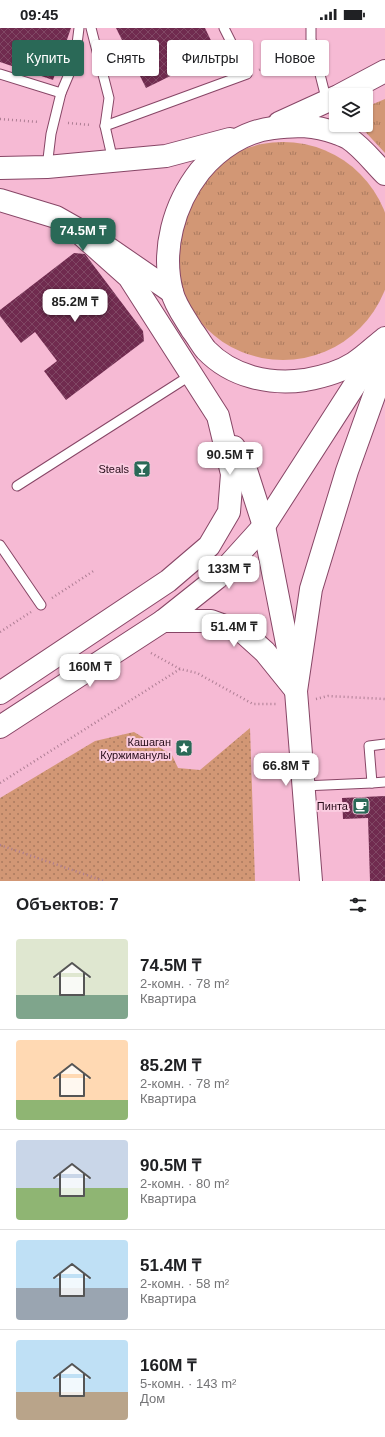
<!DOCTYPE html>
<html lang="ru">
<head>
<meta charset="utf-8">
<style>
	body { margin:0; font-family:Helvetica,sans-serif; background:#f2f2f2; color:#202124; height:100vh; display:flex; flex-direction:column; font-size:15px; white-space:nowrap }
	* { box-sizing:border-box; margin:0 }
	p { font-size:13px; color:#757577 }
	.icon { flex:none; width:22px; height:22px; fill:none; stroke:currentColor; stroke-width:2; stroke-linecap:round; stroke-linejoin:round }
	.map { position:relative; height:853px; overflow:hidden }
	.sheet { display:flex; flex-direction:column; background:#fff; flex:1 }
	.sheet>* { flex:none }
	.top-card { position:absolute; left:12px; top:12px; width:361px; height:36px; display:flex; gap:8px }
	.buttons { position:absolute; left:329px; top:60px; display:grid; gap:8px }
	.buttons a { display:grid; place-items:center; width:44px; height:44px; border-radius:4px; background:#fff; box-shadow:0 1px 3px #0004; font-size:20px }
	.price { position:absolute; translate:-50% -34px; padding:0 9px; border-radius:8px; background:#fff; color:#222; font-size:13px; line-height:26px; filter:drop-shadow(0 1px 2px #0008) }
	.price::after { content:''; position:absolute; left:50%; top:24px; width:12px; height:9px; margin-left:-6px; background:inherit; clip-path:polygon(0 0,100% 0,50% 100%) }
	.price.current { background:#2a6957; color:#fff }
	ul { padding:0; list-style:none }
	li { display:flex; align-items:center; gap:12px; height:100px; padding:0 16px }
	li+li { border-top:1px solid #e0e0e0 }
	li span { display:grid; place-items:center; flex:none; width:112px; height:80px; border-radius:4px; color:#555 }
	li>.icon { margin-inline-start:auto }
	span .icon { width:48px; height:48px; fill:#fffc; stroke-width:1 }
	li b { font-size:17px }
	h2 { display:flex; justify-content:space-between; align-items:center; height:48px; padding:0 16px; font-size:17px }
	.chip { padding:0 14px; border-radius:4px; background:#fff; box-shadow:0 1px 3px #0004; font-size:14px; line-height:36px }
	.chip.current { background:#2a6957; color:#fff }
	.status { display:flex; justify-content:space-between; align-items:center; height:28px; padding:0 20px; background:#fff; direction:ltr }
	.status svg { height:11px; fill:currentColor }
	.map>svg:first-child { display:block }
	.grass { fill:url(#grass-tufts) }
	.park { fill:url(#park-dots) }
	.building { fill:url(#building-cross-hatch) }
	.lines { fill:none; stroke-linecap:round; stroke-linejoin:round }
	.service-casing { stroke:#874666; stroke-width:11 }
	.tertiary-casing { stroke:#874666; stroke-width:24 }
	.secondary-casing { stroke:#874666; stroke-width:24 }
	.path { stroke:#ad7d93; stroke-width:2.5; stroke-dasharray:1 3; stroke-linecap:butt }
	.service { stroke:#fff; stroke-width:9 }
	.tertiary { stroke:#fff; stroke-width:22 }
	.secondary { stroke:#fff; stroke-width:22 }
	.labels { text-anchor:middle; stroke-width:4; stroke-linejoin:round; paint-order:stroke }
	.poi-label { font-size:11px; fill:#260c19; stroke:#facce0; text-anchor:end }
</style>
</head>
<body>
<div class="status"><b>09:45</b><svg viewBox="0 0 49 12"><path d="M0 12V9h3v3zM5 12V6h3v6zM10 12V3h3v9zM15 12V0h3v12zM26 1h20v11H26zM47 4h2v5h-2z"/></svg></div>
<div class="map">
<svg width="385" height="853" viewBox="0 0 385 853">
	<defs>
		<pattern id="grass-tufts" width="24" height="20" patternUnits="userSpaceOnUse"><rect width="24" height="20" fill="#d29775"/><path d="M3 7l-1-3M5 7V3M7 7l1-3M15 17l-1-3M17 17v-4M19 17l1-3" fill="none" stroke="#aa7a5f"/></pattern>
		<pattern id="park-dots" width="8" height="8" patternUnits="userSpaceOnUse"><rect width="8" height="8" fill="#d29775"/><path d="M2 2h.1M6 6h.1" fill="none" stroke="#aa7a5f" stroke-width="1.8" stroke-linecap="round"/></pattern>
		<pattern id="building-cross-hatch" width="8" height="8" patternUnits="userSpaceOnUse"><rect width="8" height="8" fill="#702b4f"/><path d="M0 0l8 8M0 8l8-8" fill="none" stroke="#804764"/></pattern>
	</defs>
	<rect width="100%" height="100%" fill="#f6bad4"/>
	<g class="grass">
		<polygon points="385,71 385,125 359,97 366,97 366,79"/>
		<circle cx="283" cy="223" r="109"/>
	</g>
	<polygon class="park" points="250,700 255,853 0,853 0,770 95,713 134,704 172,727 178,740 200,742"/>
	<g class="building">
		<polygon points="0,0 71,0 53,52 0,34"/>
		<polygon points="116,0 205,0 217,25 146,60"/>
		<polygon points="74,225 85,226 143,303 144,313 66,372 44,343 57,333 35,304 21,315 0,288 0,282"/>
		<polygon points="385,768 385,853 370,853 368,790 343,791 342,770"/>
	</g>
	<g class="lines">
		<g class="service-casing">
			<g id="service">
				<polyline points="91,0 109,70 105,98 113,133"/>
				<polyline points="311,0 311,11 327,74"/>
				<polyline points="0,46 61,65"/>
				<polyline points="105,98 247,46 224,0"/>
				<polyline points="47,139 51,106 61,65 75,32 79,0"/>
				<polyline points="17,458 191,347"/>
				<polyline points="0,517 41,577"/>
				<polyline points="372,755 385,754"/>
				<polyline points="303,758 372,755 369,718 385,716"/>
			</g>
		</g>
		<g class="tertiary-casing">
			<polyline id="tertiary" points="0,172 56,189 95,211 172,264"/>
		</g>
		<g class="secondary-casing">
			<g id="secondary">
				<polyline points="340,67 385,43"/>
				<polyline points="279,95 336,69"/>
				<polyline points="0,140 47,139 166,128 230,111"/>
				<path d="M385,146c-12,-12 -23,-27 -37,-36 -4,-2 -8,-4 -12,-5 -22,-8 -40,-8 -63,-5 -28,3 -55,21 -73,43 -26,33 -39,79 -28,121 3,13 13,26 20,38 5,6 9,14 14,20 26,27 64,35 99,30 17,-3 35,-8 49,-17 11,-7 21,-17 31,-25"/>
				<polyline points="234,419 245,439 264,498 293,646"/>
				<polyline points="163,593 211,593 244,605 265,624 294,660"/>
				<polyline points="0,665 168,553 209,518 229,484 232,446 218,388 129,249 74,200"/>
				<polyline points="0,699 163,593 217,550 264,498 376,324"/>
				<polyline points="311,853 296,663 311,561 347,443 385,337"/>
			</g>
		</g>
		<g class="path">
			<polyline points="259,42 301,27"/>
			<polyline points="0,91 39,94"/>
			<polyline points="68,95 91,97"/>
			<polyline points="52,570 95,542"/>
			<polyline points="0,604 31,584"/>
			<polyline points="151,625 180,641 197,645 253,676 277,676"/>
			<polyline points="316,671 328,668 385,671"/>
			<polyline points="0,755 180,641"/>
			<polyline points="0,817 104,853"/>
		</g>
		<use href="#service" class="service"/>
		<use href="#tertiary" class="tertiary"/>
		<use href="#secondary" class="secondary"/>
	</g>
	<defs>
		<g id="bar-square" transform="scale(0.9)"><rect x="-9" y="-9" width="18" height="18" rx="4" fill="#2a6957" stroke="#facce0"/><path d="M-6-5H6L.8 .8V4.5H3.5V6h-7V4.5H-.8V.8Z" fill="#fff"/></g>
		<g id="sight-square" transform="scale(0.9)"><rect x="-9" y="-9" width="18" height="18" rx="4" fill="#2a6957" stroke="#facce0"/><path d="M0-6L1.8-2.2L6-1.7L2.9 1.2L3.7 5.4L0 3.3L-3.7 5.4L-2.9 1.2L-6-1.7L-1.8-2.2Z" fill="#fff"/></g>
		<g id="cafe-square" transform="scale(0.9)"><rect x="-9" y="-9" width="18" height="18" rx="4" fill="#2a6957" stroke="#facce0"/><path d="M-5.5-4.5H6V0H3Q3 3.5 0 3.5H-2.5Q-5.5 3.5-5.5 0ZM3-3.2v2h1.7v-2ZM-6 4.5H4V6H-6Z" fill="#fff"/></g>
	</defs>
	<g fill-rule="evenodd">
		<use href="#bar-square" x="142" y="441"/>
		<use href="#sight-square" x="184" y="720"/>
		<use href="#cafe-square" x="361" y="778"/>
	</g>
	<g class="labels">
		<g class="poi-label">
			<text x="129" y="445">Steals</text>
			<text x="171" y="718">Кашаган<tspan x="171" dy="13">Куржиманулы</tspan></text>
			<text x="348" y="782">Пинта</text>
		</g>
	</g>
</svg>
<div class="buttons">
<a><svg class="icon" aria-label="layers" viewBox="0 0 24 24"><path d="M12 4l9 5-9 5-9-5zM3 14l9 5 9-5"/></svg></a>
</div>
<b class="price current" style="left:83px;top:224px">74.5M ₸</b>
<b class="price" style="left:75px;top:295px">85.2M ₸</b>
<b class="price" style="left:230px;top:448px">90.5M ₸</b>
<b class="price" style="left:229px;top:562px">133M ₸</b>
<b class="price" style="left:234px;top:620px">51.4M ₸</b>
<b class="price" style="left:90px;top:660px">160M ₸</b>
<b class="price" style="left:286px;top:759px">66.8M ₸</b>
<div class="top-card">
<a class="chip current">Купить</a>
<a class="chip">Снять</a>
<a class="chip">Фильтры</a>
<a class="chip">Новое</a>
</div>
</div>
<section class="sheet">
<h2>Объектов: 7<svg class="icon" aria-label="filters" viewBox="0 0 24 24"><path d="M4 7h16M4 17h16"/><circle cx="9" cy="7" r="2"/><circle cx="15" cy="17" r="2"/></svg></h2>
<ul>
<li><span style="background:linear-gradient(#dfe7d0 70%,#7fa58c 0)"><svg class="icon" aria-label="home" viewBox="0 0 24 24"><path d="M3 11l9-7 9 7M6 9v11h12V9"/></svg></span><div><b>74.5M ₸</b><p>2-комн. · 78 m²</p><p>Квартира</p></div></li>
<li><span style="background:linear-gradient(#ffd9b3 75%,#8fb573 0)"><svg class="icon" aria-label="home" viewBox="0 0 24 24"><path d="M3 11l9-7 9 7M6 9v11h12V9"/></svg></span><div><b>85.2M ₸</b><p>2-комн. · 78 m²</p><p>Квартира</p></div></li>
<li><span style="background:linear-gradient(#c9d6e8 60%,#8fb573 0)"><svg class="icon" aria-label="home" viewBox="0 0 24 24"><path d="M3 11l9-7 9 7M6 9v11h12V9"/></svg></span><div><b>90.5M ₸</b><p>2-комн. · 80 m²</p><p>Квартира</p></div></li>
<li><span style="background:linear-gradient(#bfe0f5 60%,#9aa5b1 0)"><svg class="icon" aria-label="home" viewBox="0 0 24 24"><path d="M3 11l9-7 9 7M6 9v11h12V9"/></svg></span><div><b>51.4M ₸</b><p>2-комн. · 58 m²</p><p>Квартира</p></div></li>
<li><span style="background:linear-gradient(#bfe0f5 65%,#b9a48a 0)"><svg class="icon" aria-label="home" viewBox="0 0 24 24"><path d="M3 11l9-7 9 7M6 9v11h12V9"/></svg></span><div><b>160M ₸</b><p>5-комн. · 143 m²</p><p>Дом</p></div></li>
</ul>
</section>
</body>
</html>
